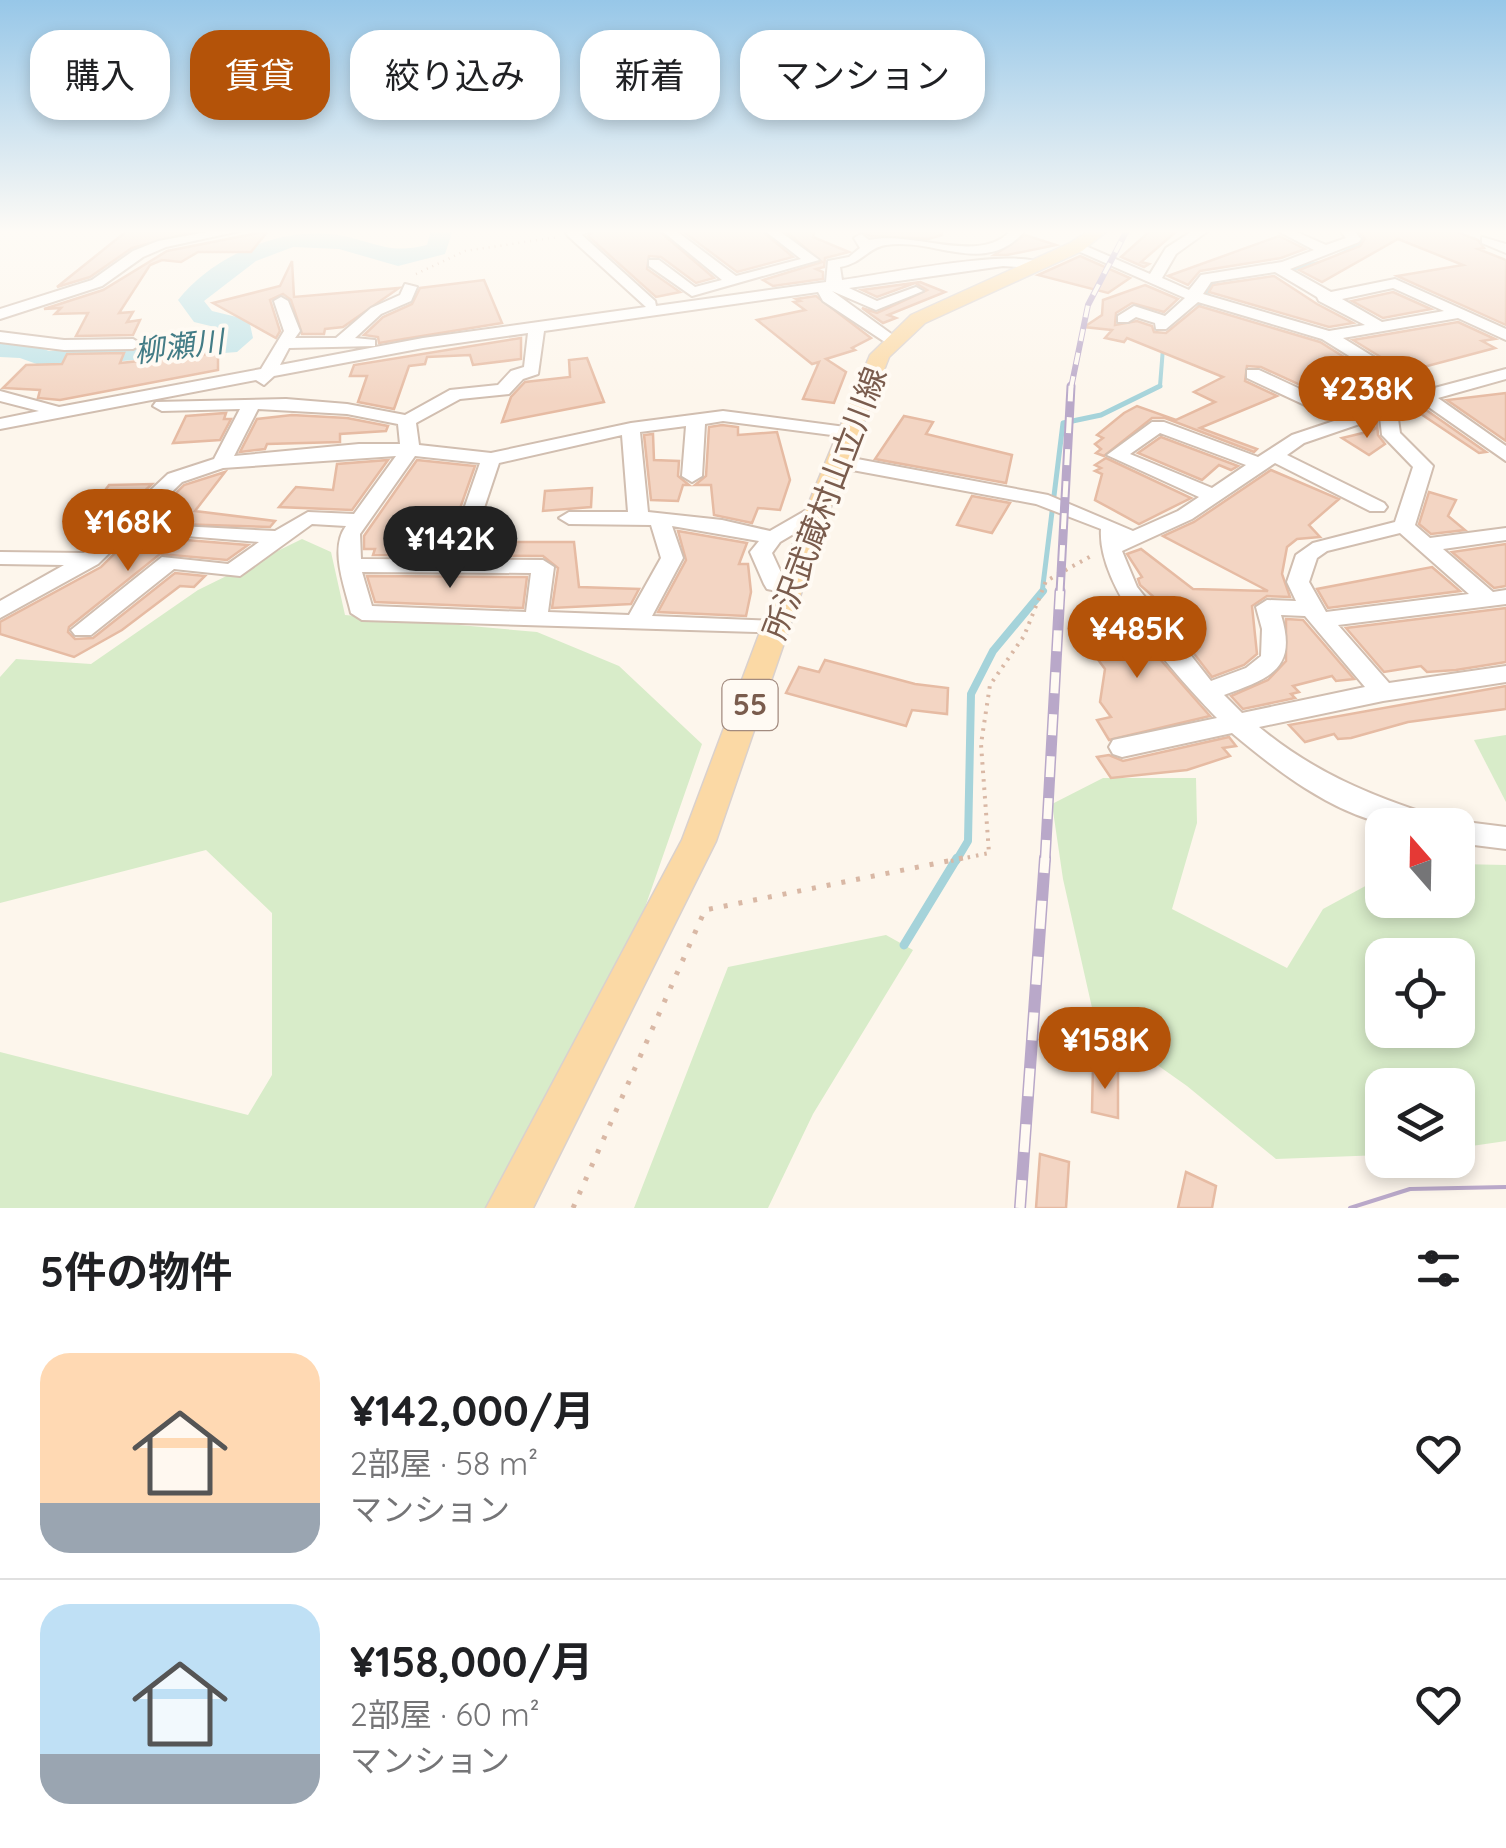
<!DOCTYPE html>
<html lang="ja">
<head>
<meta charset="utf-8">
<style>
	body { margin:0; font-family:Quicksand,"Noto Sans JP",sans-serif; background:#f2f2f2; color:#202124; height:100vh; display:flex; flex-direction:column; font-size:38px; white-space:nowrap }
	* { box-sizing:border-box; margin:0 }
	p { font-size:32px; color:#757577 }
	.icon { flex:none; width:55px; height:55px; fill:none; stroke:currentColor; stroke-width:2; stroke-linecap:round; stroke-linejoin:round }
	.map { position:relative; height:1208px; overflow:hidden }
	.panel { display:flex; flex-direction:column; background:#fff; flex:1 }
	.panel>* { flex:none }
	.top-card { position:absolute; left:30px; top:30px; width:1000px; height:90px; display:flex; gap:20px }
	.needle { width:65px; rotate:340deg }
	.tools { position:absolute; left:1365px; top:808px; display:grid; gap:20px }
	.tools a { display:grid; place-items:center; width:110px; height:110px; border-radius:20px; background:#fff; box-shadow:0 5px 15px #0003; font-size:50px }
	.price { position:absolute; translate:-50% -85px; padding:0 22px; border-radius:35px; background:#b45309; color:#fff; font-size:32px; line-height:65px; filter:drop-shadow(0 2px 5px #0008) }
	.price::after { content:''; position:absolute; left:50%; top:60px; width:30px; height:22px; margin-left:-15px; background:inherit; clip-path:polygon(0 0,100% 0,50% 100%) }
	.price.selected { background:#222; color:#fff }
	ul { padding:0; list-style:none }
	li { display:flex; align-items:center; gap:30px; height:250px; padding:0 40px }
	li+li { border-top:2px solid #e0e0e0 }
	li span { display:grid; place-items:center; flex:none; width:280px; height:200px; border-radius:30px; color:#555 }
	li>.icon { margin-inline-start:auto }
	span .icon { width:120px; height:120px; fill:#fffc; stroke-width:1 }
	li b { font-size:42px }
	h2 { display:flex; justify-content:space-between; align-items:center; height:120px; padding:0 40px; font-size:42px }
	.pill { padding:0 35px; border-radius:30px; background:#fff; box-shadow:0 5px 15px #0003; font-size:35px; line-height:90px }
	.pill.selected { background:#b45309; color:#fff }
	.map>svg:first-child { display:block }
	.green { fill:#d8ecc9; fill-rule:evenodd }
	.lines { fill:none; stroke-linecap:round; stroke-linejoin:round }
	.stream-far3 { stroke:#a5d3da; stroke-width:4 }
	.stream-far2 { stroke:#a5d3da; stroke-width:5 }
	.stream-far1 { stroke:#a5d3da; stroke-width:8 }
	.stream { stroke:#a5d3da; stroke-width:9 }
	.river { fill:#bfe3e8; fill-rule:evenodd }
	.building { fill:#f3d5c3; stroke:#e6bba3; stroke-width:2.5 }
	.minor-casing { stroke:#d1beb0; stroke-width:4 }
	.major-casing { stroke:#dad1cd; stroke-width:3 }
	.path-far2 { stroke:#d9b8a5; stroke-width:2.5; stroke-dasharray:1 5; stroke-linecap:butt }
	.path-far1 { stroke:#d9b8a5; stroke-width:4; stroke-dasharray:2.5 6; stroke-linecap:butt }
	.path { stroke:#d9b8a5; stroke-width:5; stroke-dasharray:4 11; stroke-linecap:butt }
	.minor { fill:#fff; fill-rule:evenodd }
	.major { fill:#fbd9a5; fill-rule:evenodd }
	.tram { stroke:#b9a8c9; stroke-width:4 }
	.rail-far3-casing { stroke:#b9a8c9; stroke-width:6 }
	.rail-far2-casing { stroke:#b9a8c9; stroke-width:9 }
	.rail-far1-casing { stroke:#b9a8c9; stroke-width:11 }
	.rail-casing { stroke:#b9a8c9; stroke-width:12 }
	.rail-far3 { stroke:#fffaf3; stroke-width:4; stroke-dasharray:12; stroke-linecap:butt }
	.rail-far2 { stroke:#fffaf3; stroke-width:5; stroke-dasharray:16; stroke-linecap:butt }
	.rail-far1 { stroke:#fffaf3; stroke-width:8; stroke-dasharray:21; stroke-linecap:butt }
	.rail { stroke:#fffaf3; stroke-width:9; stroke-dasharray:28; stroke-linecap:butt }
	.labels { text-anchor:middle; stroke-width:8; stroke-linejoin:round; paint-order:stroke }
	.far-water-label { font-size:30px; font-style:italic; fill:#437c86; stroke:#fffaf3 }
	.shield { fill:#fffaf3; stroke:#a28b7f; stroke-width:2.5 }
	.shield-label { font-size:30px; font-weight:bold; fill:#7a5c4d }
	.street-label { font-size:32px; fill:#7a5c4d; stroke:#fffaf3 }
</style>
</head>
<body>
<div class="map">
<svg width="1506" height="1208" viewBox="0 0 1506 1208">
	<rect width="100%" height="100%" fill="#fdf6ec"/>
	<g class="green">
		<polygon points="302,539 331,552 345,615 537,632 619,666 702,744 642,916 488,1208 0,1208 0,1052 248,1115 272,1075 272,913 206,850 0,903 0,677 16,659 91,664 198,590"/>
		<polygon points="1506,735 1506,802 1474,740"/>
		<path d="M1103,778h93l1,45 -25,86 115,59 36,-59 59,-32v23h76v-36l48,1v276l-48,7v-63h-76v70l-106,4 -89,-73 -92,-65 -32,-142 -11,-75zM1382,955h76v75h-76z"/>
		<polygon points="886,935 913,950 813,1114 768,1208 634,1208 728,967"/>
	</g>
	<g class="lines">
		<g class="stream-far3">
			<polyline points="1335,257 1369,240 1358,230"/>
			<polyline points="1287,270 1319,263"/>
			<polyline points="1196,311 1216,280"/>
			<polyline points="1156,388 1160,386 1163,348"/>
		</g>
		<polyline class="stream-far2" points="1042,593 1063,423 1101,415 1160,386"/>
		<polyline class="stream-far1" points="956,861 968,841 971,694 993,651 1043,591"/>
		<polyline class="stream" points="904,945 957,858"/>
		<path class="river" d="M431,230h22l-8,24 -47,12 -59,-17 -46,-2 -37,14 -52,40 8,10 37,9 4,18 -16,14 -192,15 -25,-9 -20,-1v-16l25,1 24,9 172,-13 6,-8 -33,-8 -16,-22c36,-46 109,-76 166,-64 35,8 47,18 83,9z"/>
	</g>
	<g class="building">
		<polygon points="128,230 201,230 132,248 90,277 57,287"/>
		<polygon points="594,230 658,230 714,278 696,283 661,257 649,256 647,269 680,292 656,297 588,236"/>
		<polygon points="681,230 761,230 793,257 737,272"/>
		<polygon points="784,230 815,230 813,237 849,252 825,258 824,267 816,269 823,272 823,279 773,286 763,280 822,262"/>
		<polygon points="941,230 942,235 928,239 870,236 860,231"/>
		<polygon points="1151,230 1178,230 1141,262 1149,264 1144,267 1121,257"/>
		<polygon points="1358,230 1452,230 1478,240 1484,248 1478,249 1506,260 1506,325 1397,276 1463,265 1398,239 1322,282 1299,270 1360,246 1365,239"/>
		<polygon points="268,231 251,252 198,252 181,262 162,260 150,265 119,313 133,312 127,322 140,320 133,335 76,336 88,313 55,314 61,308 44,309 103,290 167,251"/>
		<polygon points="1025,235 1056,245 1007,255 994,255"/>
		<polygon points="1279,236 1305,249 1281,258 1200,271 1188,285 1168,276"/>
		<polygon points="1080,256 1130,278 1108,293 1038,275"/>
		<polygon points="292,261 294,297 399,288 343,327 325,329 324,334 302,334 291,300 283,294 270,300 280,331 276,338 213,303 280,286"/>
		<polygon points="1274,276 1317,304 1353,323 1329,327 1209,292 1213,285"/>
		<polygon points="484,280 502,323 379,343 378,337 364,335 383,317 412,304 420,288"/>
		<polygon points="920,282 945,292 888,315 896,318 883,323 862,308 877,313 927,290 915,283 877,297 862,290"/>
		<polygon points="1145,285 1178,299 1164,312 1132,303 1116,313 1115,325 1137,321 1152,326 1154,332 1166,333 1199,306 1320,342 1379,379 1322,395 1261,367 1247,366 1245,381 1277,396 1200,428 1257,449 1254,452 1165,418 1152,418 1104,456 1096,453 1101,449 1095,444 1103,438 1097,435 1124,413 1137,406 1176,420 1215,402 1194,392 1223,377 1127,338 1124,342 1105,338 1112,330 1084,327 1102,315 1103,300"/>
		<polygon points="1393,292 1431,309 1383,318 1352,301"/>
		<polygon points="816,296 871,338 852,348 855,350 826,359 846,372 834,403 803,399 819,362 812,364 757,320 805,310 794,302 800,301 796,299"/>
		<polygon points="1458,322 1495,339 1482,341 1495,348 1405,372 1353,340"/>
		<polygon points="521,338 521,359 473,365 470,355 427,357 425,364 409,366 394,409 358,402 367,376 350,376 354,365"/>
		<polygon points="124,353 120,363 218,353 218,370 60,400 38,398 40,390 3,388 26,365 62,364 67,354"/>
		<polygon points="587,358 604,402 502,422 511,397 525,382 570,377 569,360"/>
		<polygon points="1506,393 1506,441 1447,400"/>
		<polygon points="1422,407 1486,452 1479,453 1415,410"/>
		<polygon points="226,413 224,419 231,419 220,440 173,443 186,416"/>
		<polygon points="292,415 347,418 388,426 386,431 340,434 340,442 267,444 265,449 240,452 257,419"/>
		<polygon points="904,416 933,422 926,434 1012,455 1006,483 875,459"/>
		<polygon points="1377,422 1378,435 1385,444 1369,455 1342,438 1371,431 1376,428 1370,425"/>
		<polygon points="722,425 738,427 738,435 777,432 790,480 780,510 758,508 752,523 714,515 711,485 695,485 706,476 709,427"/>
		<polygon points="653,434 654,460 679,461 678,476 689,485 683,485 678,501 651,500 644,435"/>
		<polygon points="1161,437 1238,466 1231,470 1219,465 1202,480 1138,453"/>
		<polygon points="1106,458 1191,498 1139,524 1095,500 1102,474 1095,471 1101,468 1095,465"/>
		<polygon points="388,460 352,510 279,507 296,487 333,490 337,464"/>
		<polygon points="417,460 475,466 451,534 457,542 574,542 579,587 639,589 631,604 552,608 558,568 543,556 373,555 375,549 364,549 364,536"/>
		<polygon points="1271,470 1339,499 1309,525 1320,537 1297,539 1287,547 1282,574 1290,597 1267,596 1252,606 1257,654 1244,665 1212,677 1165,616 1179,619 1140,585 1138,579 1142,577 1127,554 1141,549 1193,589 1268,591 1163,536 1194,522"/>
		<polygon points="225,472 195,511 275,521 270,527 176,524 172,531 186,540 248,545 227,560 160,554 69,627 68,632 75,639 93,638 175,573 205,576 194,587 180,586 122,630 74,657 0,634 0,622 101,567 184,485"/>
		<polygon points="152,484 118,516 85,517 109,485"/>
		<polygon points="592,488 591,507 543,511 545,491"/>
		<polygon points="1429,492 1456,500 1448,516 1465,530 1431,534 1419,524"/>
		<polygon points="972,496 1010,503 992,533 957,525"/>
		<polygon points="678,531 747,543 739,564 748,564 751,592 746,616 658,612 686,560"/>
		<polygon points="1506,544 1506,586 1494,588 1452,552"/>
		<polygon points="1432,567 1460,591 1328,608 1317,589"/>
		<polygon points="367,576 527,577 523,608 375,602"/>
		<polygon points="1094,605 1124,610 1159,658 1210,716 1109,740 1097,720 1111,717 1100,702 1105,669 1096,657 1104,650 1093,634"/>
		<polygon points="1506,608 1506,662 1456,670 1427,672 1421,666 1384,672 1346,628"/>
		<polygon points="1286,619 1303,620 1354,679 1336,681 1332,676 1293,686 1299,692 1291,694 1295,698 1243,709 1231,696 1268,680 1286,661"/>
		<polygon points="825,660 915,684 948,688 947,714 912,710 906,726 786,693 799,667 819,672"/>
		<polygon points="1506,686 1506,709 1408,722 1351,738 1338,739 1334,734 1305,742 1289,725"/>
		<polygon points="1229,737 1236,746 1223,748 1230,756 1187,770 1111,778 1097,757 1109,755 1123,761"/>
		<polygon points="1093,1065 1118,1071 1118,1118 1092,1112"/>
		<polygon points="1040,1154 1069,1162 1066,1208 1036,1208"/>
		<polygon points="1186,1172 1216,1186 1212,1208 1178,1208"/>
	</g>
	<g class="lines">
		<g class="minor-casing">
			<g id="minor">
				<polygon points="219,230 244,230 166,247 143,257 102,286 0,319 0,309 92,280 133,251 158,241"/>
				<path d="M571,230h20l-9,5 73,66 1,5 170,-24 2,-21 21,-4 11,-9 -6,-10 7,-4 8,6c43,-10 112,26 142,-10h14c-37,48 -91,7 -139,15 -17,2 -25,19 -46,22l2,13c38,-5 176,-33 202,-16l-7,4 -34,-2 -154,22 28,13 39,-14 7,4 -47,19 -44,-19 65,47 2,3 -8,5 -68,-45 -5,-9 -274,39 -6,43 -15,5 -14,15 -49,5 -44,24 3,22 72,8 140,-30 92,-12 130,17v8l-6,1 -124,-16 -18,3 -3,52 -10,6 -10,-6 4,-50 -46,6 8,80 74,8 48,11 40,-23h14l3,4 -3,4 -44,26 -8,11 12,26 16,3 3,5 -11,7 -25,-5 -3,-5 -14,-32 9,-11 -87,-15 11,32 -31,58 127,5 12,7 -4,5 -425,-13 -11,-7c-6,-26 -22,-64 -5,-87l-34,-2 -72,52 -66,-7 -83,66h-16l-4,-5 91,-73 66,7 31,-22 -73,-6 -10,-6 3,-4 96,5 33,-19 46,2 42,-58 -173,12 -41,14 -84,82 -98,54v-17l64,-36 -64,-1v-12l84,1 84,-79 46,-15 26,-50 -78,2 -9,-5 3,-4 130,-3 61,5 58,11 45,-25 48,-5 13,-14 13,-4 4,-34 -105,15 -149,28 -10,9 -8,-5 -256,49v-10l39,-8 -39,-10v-10l59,16 202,-38 23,-38 -10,-30 7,-4 7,4 12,30 -5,7h41l35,-30 29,-13 5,-11 12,3 -6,14 -30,13 -26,24 20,2v6l-86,2 -9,17 143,-27 223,-31 -78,-71 -2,-3zM258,409l89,5 51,10 2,20h-41l-125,12zM622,435l6,77h-59l-10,6 10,6 82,1 10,33 -32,57 -81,-3 6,-45 -11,-7 -182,-1 -1,-25 55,-78 65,7 -25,72 10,6 10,-6 24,-72zM362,572l169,1 -5,39 -154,-6z"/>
				<polygon points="661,230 675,230 736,276 801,259 764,230 778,230 819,260 692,296 649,266 649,260 659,260 695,287 722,280"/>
				<path d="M1194,230l14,1 -32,23 -14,24 27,12 12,-15 81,-13 32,-12 -38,-20h16l34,15 20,-7 -6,-8h13l8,9 -2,3 -69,27 41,23 64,-13 111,50v11l-48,-22 -115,20 84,52 79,-21v10l-68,19 68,48v15l-83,-58 -26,9 3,21 33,33 -18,59 15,13 76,-10v12l-63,9 50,43 13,-2v14l-168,21 51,58 117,-17v16l-123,19 -124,26c54,45 112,69 178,90l4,8c-17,0 -38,3 -55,-1 -57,-13 -110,-54 -154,-91l-110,24 -9,-3 -4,-7 4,-7 104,-22c-40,-42 -120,-128 -116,-189l-65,-25 -200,-37 -9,-6 9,-6 212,40 85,36 45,-20 21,-14 -92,-42 45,-33h12l94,35 34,-22 45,-15 -90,-42v-8h12l95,44 58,-19 -90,-56 -124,-37 -32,27h-10l-1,-6 -19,-6 -8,5h-10v-6l16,-10 31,10 20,-18 -116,-51 12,-3 69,30 16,-26zM1275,272l42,25 2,4 46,24 -36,6 -126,-37 8,-12zM1393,288l51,23 -62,11 -40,-23zM1380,417l2,18 31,32 -18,55 -82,21 -17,12 -9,27 9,19 -29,-1 -11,7 6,22 -1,27 -15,12 -35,13 -74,-94 -15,-36 70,-32 83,-56 95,48h14l3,-4 -3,-4 -97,-48 17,-12zM1160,433l86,32 -34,23 -82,-34zM1400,533l69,61 -143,18 -17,-30 8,-24 10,-7zM1281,615l24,1 60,71 -123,26 -18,-18c45,-17 74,-25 57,-80z"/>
				<polygon points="1482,237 1506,244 1506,253 1482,243"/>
				<polygon points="0,332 64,340 133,339 141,344 133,349 64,350 0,342"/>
				<polygon points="1458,821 1506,827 1506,849 1458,843 1458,825 1448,825"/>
			</g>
		</g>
		<g class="major-casing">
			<polygon id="major" points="1090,230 1108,230 1082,251 925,323 889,357 829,512 716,841 533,1208 486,1208 682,840 805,512 870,355 911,315 1070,243"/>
		</g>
		<polyline class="path-far2" points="416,274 465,251 558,237"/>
		<polyline class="path-far1" points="951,861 989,853 981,744 990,685 1024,636 1046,581 1093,555"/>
		<polyline class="path" points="573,1208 705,910 963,858"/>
		<use href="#minor" class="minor"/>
		<use href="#major" class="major"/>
		<polyline class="tram" points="1350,1208 1410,1189 1506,1187"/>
		<g class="rail-far3-casing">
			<polyline id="rail-far3" points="1071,388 1088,305 1127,230"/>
		</g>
		<g class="rail-far2-casing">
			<polyline id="rail-far2" points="1060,593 1071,386"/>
		</g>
		<g class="rail-far1-casing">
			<polyline id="rail-far1" points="1045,861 1060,591"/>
		</g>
		<g class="rail-casing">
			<polyline id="rail" points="1020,1208 1045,858"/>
		</g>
		<use href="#rail-far3" class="rail-far3"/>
		<use href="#rail-far2" class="rail-far2"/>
		<use href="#rail-far1" class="rail-far1"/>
		<use href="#rail" class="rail"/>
	</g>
	<linearGradient id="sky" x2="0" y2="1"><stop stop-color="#97c7e8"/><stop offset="0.58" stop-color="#fefbf6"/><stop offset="1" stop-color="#fefbf6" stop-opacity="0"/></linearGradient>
	<rect width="1506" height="399" fill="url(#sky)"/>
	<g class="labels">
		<g class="far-water-label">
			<text transform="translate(179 347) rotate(-7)" y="10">柳瀬川</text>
		</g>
		<rect class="shield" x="722.5" y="680" width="55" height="50" rx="8"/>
		<g class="shield-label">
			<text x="750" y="715">55</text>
		</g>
		<g class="street-label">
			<text transform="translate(825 503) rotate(-69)" y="11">所沢武蔵村山立川線</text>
		</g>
	</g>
</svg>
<div class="tools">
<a><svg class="needle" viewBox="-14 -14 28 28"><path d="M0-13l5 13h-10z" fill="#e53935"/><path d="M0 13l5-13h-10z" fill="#757577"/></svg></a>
<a><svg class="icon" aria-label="locate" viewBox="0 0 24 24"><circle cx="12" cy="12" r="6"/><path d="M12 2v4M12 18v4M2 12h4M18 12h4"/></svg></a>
<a><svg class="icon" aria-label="layers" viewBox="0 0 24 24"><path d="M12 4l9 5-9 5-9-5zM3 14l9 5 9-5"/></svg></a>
</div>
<b class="price" style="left:1367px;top:441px">¥238K</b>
<b class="price" style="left:128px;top:574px">¥168K</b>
<b class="price selected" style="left:450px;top:591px">¥142K</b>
<b class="price" style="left:1137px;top:681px">¥485K</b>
<b class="price" style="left:1105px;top:1092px">¥158K</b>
<div class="top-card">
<a class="pill">購入</a>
<a class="pill selected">賃貸</a>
<a class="pill">絞り込み</a>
<a class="pill">新着</a>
<a class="pill">マンション</a>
</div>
</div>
<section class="panel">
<h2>5件の物件<svg class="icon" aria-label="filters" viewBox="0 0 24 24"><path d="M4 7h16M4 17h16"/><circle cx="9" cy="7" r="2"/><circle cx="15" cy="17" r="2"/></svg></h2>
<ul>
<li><span style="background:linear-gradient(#ffd9b3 75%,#9aa5b1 0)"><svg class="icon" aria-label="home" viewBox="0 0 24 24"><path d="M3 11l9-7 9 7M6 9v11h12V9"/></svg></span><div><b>¥142,000/月</b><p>2部屋 · 58 m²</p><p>マンション</p></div><svg class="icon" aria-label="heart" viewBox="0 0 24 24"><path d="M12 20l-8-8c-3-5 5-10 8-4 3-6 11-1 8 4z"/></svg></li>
<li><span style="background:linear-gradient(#bfe0f5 75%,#9aa5b1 0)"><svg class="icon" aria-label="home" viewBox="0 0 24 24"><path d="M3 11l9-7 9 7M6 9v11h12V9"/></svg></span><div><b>¥158,000/月</b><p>2部屋 · 60 m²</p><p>マンション</p></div><svg class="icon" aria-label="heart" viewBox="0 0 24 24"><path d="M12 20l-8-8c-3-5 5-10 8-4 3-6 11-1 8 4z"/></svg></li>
</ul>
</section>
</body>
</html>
